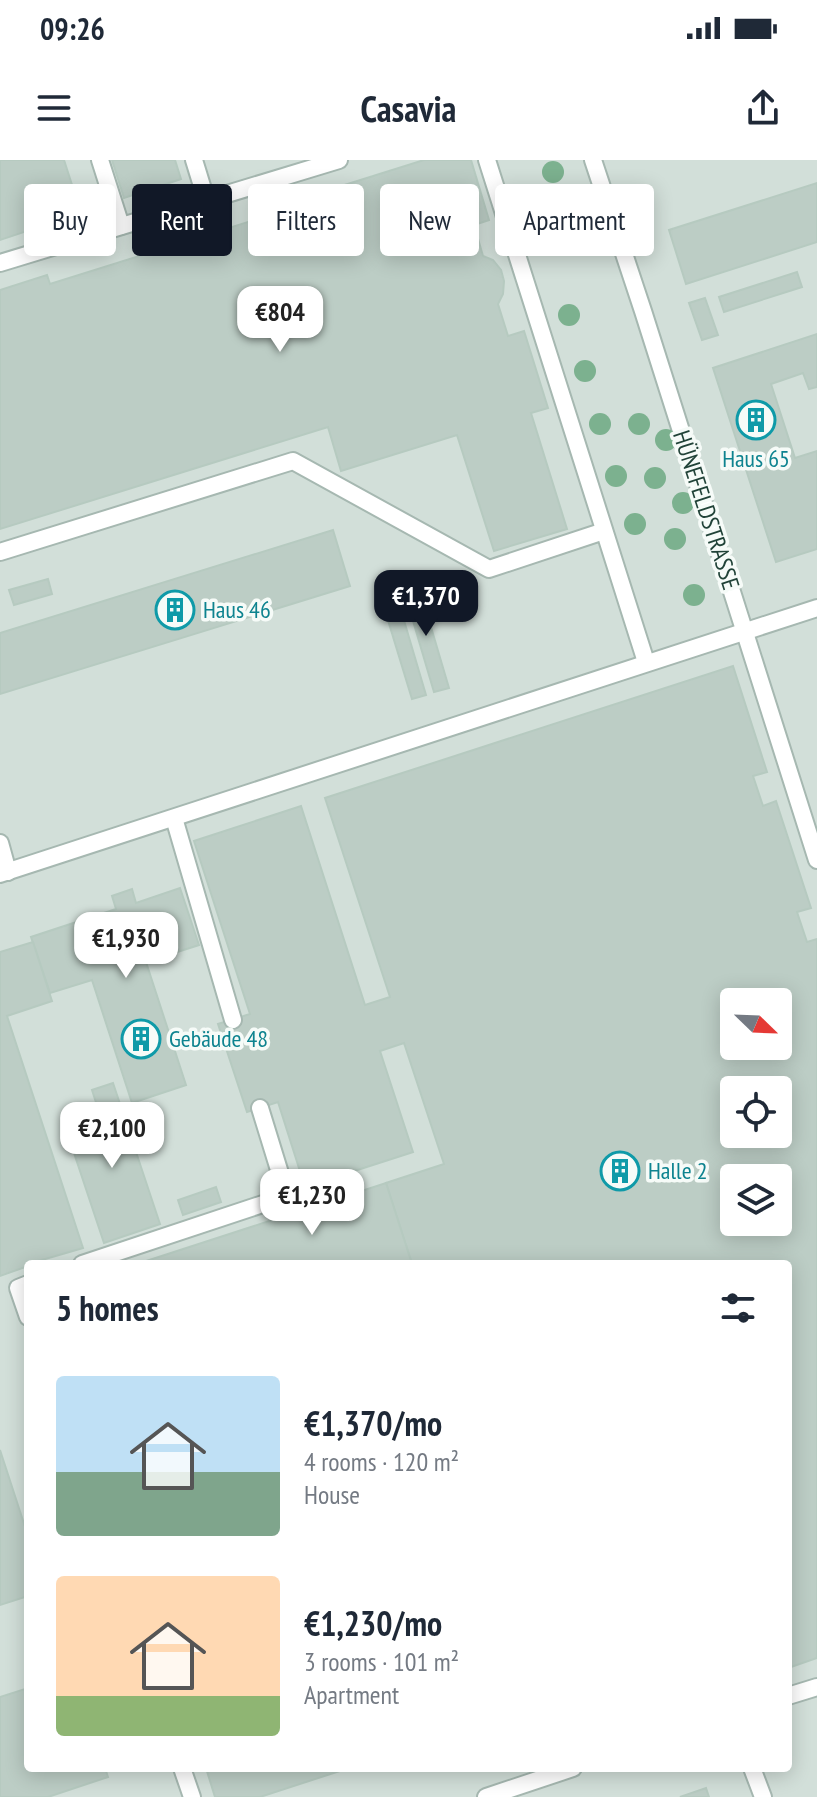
<!DOCTYPE html>
<html lang="en">
<head>
<meta charset="utf-8">
<style>
	body { margin:0; font-family:"PT Sans Narrow",sans-serif; background:#f6f6f7; color:#1f2937; height:100vh; display:flex; flex-direction:column; font-size:30px; white-space:nowrap }
	* { box-sizing:border-box; margin:0 }
	p { font-size:26px; color:#747a83 }
	.icon { flex:none; width:44px; height:44px; fill:none; stroke:currentColor; stroke-width:2; stroke-linecap:round; stroke-linejoin:round }
	.map { position:relative; flex:1; overflow:hidden }
	.drawer { position:absolute; left:24px; top:1100px; width:768px; height:512px; display:flex; flex-direction:column; background:#fff; border-radius:8px; box-shadow:0 4px 20px #0003 }
	.drawer>* { flex:none }
	.guide { position:absolute; left:24px; top:24px; width:770px; height:72px; display:flex; gap:16px }
	.needle { width:52px; rotate:113deg }
	.fabs { position:absolute; left:720px; top:828px; display:grid; gap:16px }
	.fabs a { display:grid; place-items:center; width:72px; height:72px; border-radius:8px; background:#fff; box-shadow:0 4px 20px #0003; font-size:40px }
	.price { position:absolute; translate:-50% -68px; padding:0 18px; border-radius:16px; background:#fff; color:#222; font-size:26px; line-height:52px; filter:drop-shadow(0 2px 4px #0008) }
	.price::after { content:''; position:absolute; left:50%; top:48px; width:24px; height:18px; margin-left:-12px; background:inherit; clip-path:polygon(0 0,100% 0,50% 100%) }
	.price.active { background:#111827; color:#fff }
	ul { padding:0; list-style:none }
	li { display:flex; align-items:center; gap:24px; height:200px; padding:0 32px }
	li span { display:grid; place-items:center; flex:none; width:224px; height:160px; border-radius:8px; color:#555 }
	li>.icon { margin-inline-start:auto }
	span .icon { width:96px; height:96px; fill:#fffc; stroke-width:1 }
	li b { font-size:34px }
	h2 { display:flex; justify-content:space-between; align-items:center; height:96px; padding:0 32px; font-size:34px }
	.chip { padding:0 28px; border-radius:8px; background:#fff; box-shadow:0 4px 20px #0003; font-size:28px; line-height:72px }
	.chip.active { background:#111827; color:#fff }
	.status { display:flex; justify-content:space-between; align-items:center; height:56px; padding:0 40px; background:#fff; direction:ltr }
	.status svg { height:22px; fill:currentColor }
	header { display:flex; justify-content:space-between; align-items:center; height:104px; padding:0 32px; background:#fff; font-size:36px; font-weight:600 }
	.map>svg:first-child { display:block }
	.built { fill:#d2dfd9; fill-rule:evenodd }
	.building { fill:#bccdc5; stroke:#b6cac0; stroke-width:2; fill-rule:evenodd }
	.lines { fill:none; stroke-linecap:round; stroke-linejoin:round }
	.lane-casing { stroke:#a6b8b1; stroke-width:20 }
	.lane { stroke:#fff; stroke-width:16 }
	.tree { fill:#7cb18f }
	.labels { text-anchor:middle; stroke-width:7; stroke-linejoin:round; paint-order:stroke }
	.culture-label { font-size:24px; fill:#0d838f; stroke:#f6fbf8; text-anchor:start }
	.street-label { font-size:24px; fill:#214338; stroke:#f6fbf8 }
</style>
</head>
<body>
<div class="status"><b>09:26</b><svg viewBox="0 0 49 12"><path d="M0 12V9h3v3zM5 12V6h3v6zM10 12V3h3v9zM15 12V0h3v12zM26 1h20v11H26zM47 4h2v5h-2z"/></svg></div>
<header><svg class="icon" aria-label="menu" viewBox="0 0 24 24"><path d="M4 6h16M4 12h16M4 18h16"/></svg>Casavia<svg class="icon" aria-label="share" viewBox="0 0 24 24"><path d="M12 15V3M7 8l5-5 5 5M5 13v7h14v-7"/></svg></header>
<div class="map">
<svg width="817" height="1637" viewBox="0 0 817 1637">
	<rect width="100%" height="100%" fill="#e4efea"/>
	<path class="built" d="M0,0h817v1637h-817zM734,842h44v44h-44zM734,930h44v44h-44zM734,1018h44v44h-44zM28,1104h760v504h-760z"/>
	<g class="building">
		<polygon points="0,0 64,0 74,31 55,37 63,59 0,80"/>
		<polygon points="112,0 175,0 181,19 124,38"/>
		<polygon points="424,0 471,0 489,60 474,65 483,96 493,100 501,110 504,121 503,134 498,144 508,176 524,171 548,248 531,253 567,369 494,391 457,275 341,311 328,267 0,369 0,130 47,115 50,124 318,40 316,34"/>
		<polygon points="817,23 817,82 686,124 669,70"/>
		<polygon points="797,112 802,127 724,152 719,137"/>
		<polygon points="705,138 718,175 702,180 689,143"/>
		<polygon points="817,174 817,227 809,229 803,213 771,224 795,298 817,291 817,389 776,402 713,208"/>
		<polygon points="333,370 350,426 0,534 0,473"/>
		<polygon points="48,419 52,434 14,445 9,430"/>
		<polygon points="418,423 449,528 434,532 403,427"/>
		<polygon points="395,430 426,535 412,539 380,434"/>
		<path d="M733,506l34,106 -14,4 10,30 13,-5 35,107 -14,4 10,30 10,-3v719l-29,10v-404h-376l-26,-81 58,-19 -40,-121 -24,8 33,101 -108,35 -27,-85 -31,10 -29,-88 32,-10 -56,-173 107,-35 64,199 25,-8 -65,-199zM734,842h44v44h-44zM734,930h44v44h-44zM734,1018h44v44h-44z"/>
		<polygon points="180,728 199,785 146,802 186,925 132,943 92,820 50,833 31,777 116,749 112,736 132,729 136,743"/>
		<polygon points="33,782 52,841 7,856 83,1088 28,1104 28,1106 0,1116 0,792"/>
		<polygon points="113,923 160,1064 104,1083 65,966 100,955 92,930"/>
		<polygon points="386,1023 412,1104 137,1104 297,1052"/>
		<polygon points="216,1027 221,1042 183,1055 178,1040"/>
		<polygon points="0,1290 28,1376 28,1436 0,1445"/>
		<polygon points="28,1528 28,1608 105,1608 108,1617 48,1637 0,1637 0,1537"/>
		<polygon points="206,1608 349,1608 260,1637 215,1637"/>
		<polygon points="706,1628 709,1637 680,1637"/>
	</g>
	<g class="lines">
		<g class="lane-casing">
			<g id="lane">
				<polyline points="100,0 121,66"/>
				<polyline points="194,0 206,39"/>
				<polyline points="487,0 646,502"/>
				<polyline points="593,0 643,151 817,700"/>
				<polyline points="0,103 339,0"/>
				<polyline points="0,392 293,301 489,409 604,371"/>
				<polyline points="174,658 233,860"/>
				<polyline points="0,683 8,712"/>
				<polyline points="0,714 817,448"/>
				<polyline points="82,1104 287,1036 260,948"/>
				<polyline points="28,1124 18,1128 28,1157"/>
				<polyline points="788,1536 817,1527"/>
				<polyline points="182,1608 192,1637"/>
				<polyline points="752,1608 763,1637"/>
				<polyline points="486,1637 573,1608"/>
			</g>
		</g>
		<use href="#lane" class="lane"/>
	</g>
	<g class="tree">
		<circle cx="553" cy="12" r="11"/>
		<circle cx="573" cy="64" r="11"/>
		<circle cx="569" cy="155" r="11"/>
		<circle cx="585" cy="211" r="11"/>
		<circle cx="600" cy="264" r="11"/>
		<circle cx="639" cy="264" r="11"/>
		<circle cx="666" cy="280" r="11"/>
		<circle cx="616" cy="316" r="11"/>
		<circle cx="655" cy="318" r="11"/>
		<circle cx="683" cy="343" r="11"/>
		<circle cx="635" cy="364" r="11"/>
		<circle cx="675" cy="379" r="11"/>
		<circle cx="694" cy="435" r="11"/>
	</g>
	<defs>
		<g id="building-ring" transform="scale(2)"><circle r="9.5" fill="#f6fbf8" stroke="#0f9aa8" stroke-width="1.5"/><path d="M-4-6H4V6H1V3H-1V6H-4ZM-2.5-4.3h1.7v1.8h-1.7ZM.8-4.3h1.7v1.8H.8ZM-2.5-1h1.7V.8h-1.7ZM.8-1h1.7V.8H.8Z" fill="#0f9aa8"/></g>
	</defs>
	<g fill-rule="evenodd">
		<use href="#building-ring" x="756" y="260"/>
		<use href="#building-ring" x="175" y="450"/>
		<use href="#building-ring" x="141" y="879"/>
		<use href="#building-ring" x="620" y="1011"/>
	</g>
	<g class="labels">
		<g class="culture-label">
			<text x="756" y="307" text-anchor="middle">Haus 65</text>
			<text x="203" y="458">Haus 46</text>
			<text x="169" y="887">Gebäude 48</text>
			<text x="648" y="1019">Halle 2</text>
		</g>
		<g class="street-label">
			<text transform="translate(706 350) rotate(72)" y="8">HÜNEFELDSTRASSE</text>
		</g>
	</g>
</svg>
<div class="fabs">
<a><svg class="needle" viewBox="-14 -14 28 28"><path d="M0-13l5 13h-10z" fill="#e53935"/><path d="M0 13l5-13h-10z" fill="#747a83"/></svg></a>
<a><svg class="icon" aria-label="locate" viewBox="0 0 24 24"><circle cx="12" cy="12" r="6"/><path d="M12 2v4M12 18v4M2 12h4M18 12h4"/></svg></a>
<a><svg class="icon" aria-label="layers" viewBox="0 0 24 24"><path d="M12 4l9 5-9 5-9-5zM3 14l9 5 9-5"/></svg></a>
</div>
<b class="price" style="left:280px;top:194px">€804</b>
<b class="price active" style="left:426px;top:478px">€1,370</b>
<b class="price" style="left:126px;top:820px">€1,930</b>
<b class="price" style="left:112px;top:1010px">€2,100</b>
<b class="price" style="left:312px;top:1077px">€1,230</b>
<div class="guide">
<a class="chip">Buy</a>
<a class="chip active">Rent</a>
<a class="chip">Filters</a>
<a class="chip">New</a>
<a class="chip">Apartment</a>
</div>
<section class="drawer">
<h2>5 homes<svg class="icon" aria-label="filters" viewBox="0 0 24 24"><path d="M4 7h16M4 17h16"/><circle cx="9" cy="7" r="2"/><circle cx="15" cy="17" r="2"/></svg></h2>
<ul>
<li><span style="background:linear-gradient(#bfe0f5 60%,#7fa58c 0)"><svg class="icon" aria-label="home" viewBox="0 0 24 24"><path d="M3 11l9-7 9 7M6 9v11h12V9"/></svg></span><div><b>€1,370/mo</b><p>4 rooms · 120 m²</p><p>House</p></div></li>
<li><span style="background:linear-gradient(#ffd9b3 75%,#8fb573 0)"><svg class="icon" aria-label="home" viewBox="0 0 24 24"><path d="M3 11l9-7 9 7M6 9v11h12V9"/></svg></span><div><b>€1,230/mo</b><p>3 rooms · 101 m²</p><p>Apartment</p></div></li>
</ul>
</section>
</div>
</body>
</html>
